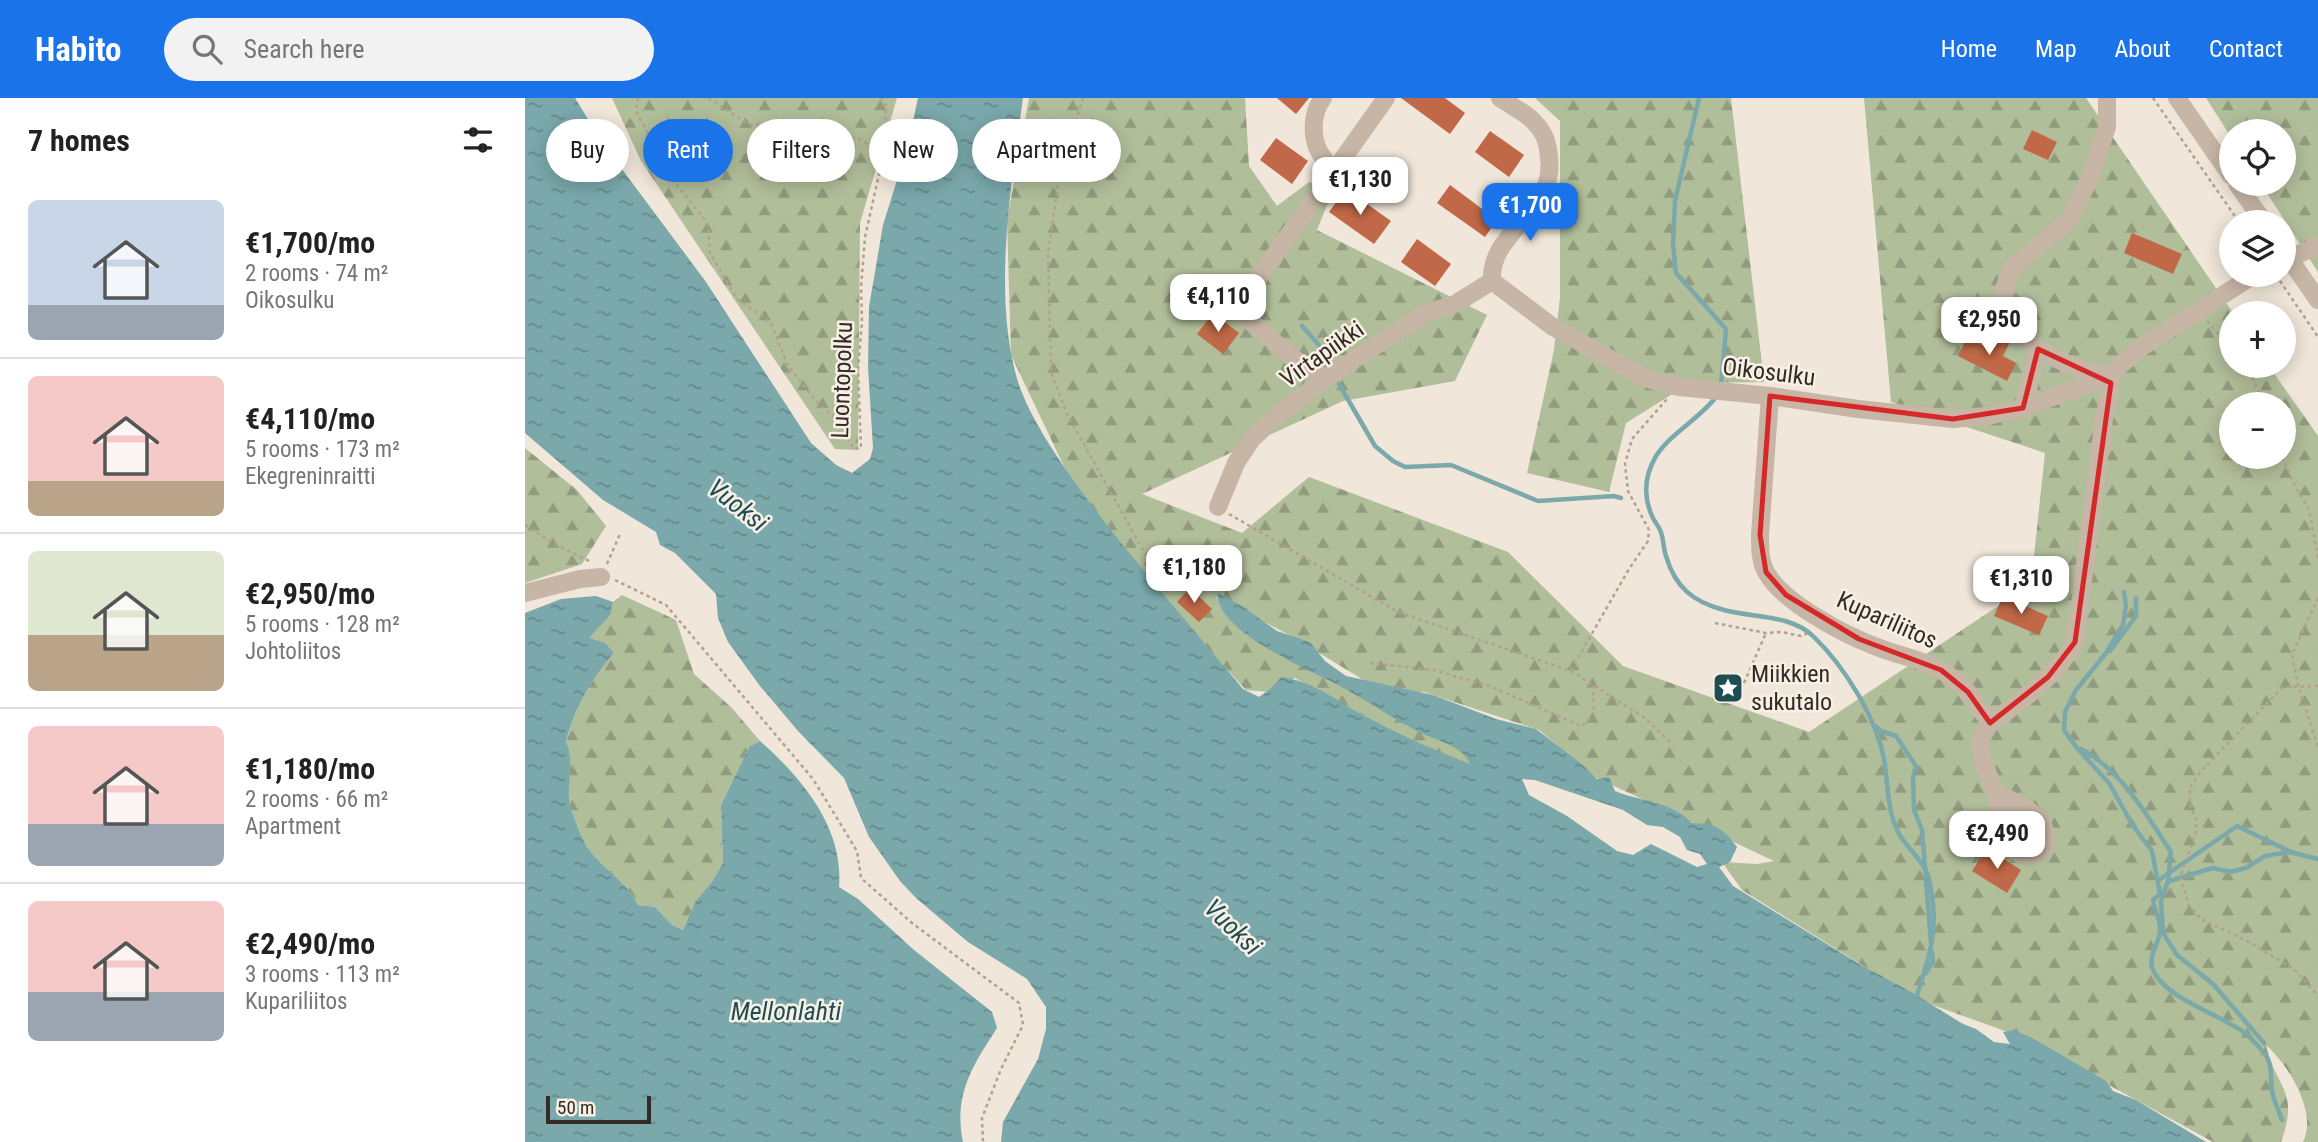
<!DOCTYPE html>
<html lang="en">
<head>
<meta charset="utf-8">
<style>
	body { margin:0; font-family:"Roboto Condensed",sans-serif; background:#f2f2f2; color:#222; height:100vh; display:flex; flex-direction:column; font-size:26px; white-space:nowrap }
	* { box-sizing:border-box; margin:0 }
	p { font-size:23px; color:#767676 }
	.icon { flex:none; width:38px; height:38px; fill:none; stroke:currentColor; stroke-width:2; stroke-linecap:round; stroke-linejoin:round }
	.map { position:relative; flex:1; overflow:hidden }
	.drawer { display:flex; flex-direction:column; background:#fff; width:525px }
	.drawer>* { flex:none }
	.banner { position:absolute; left:21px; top:21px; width:665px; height:63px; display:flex; gap:14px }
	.fabs { position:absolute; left:1694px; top:21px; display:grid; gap:14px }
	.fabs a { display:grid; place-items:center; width:77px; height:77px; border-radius:50%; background:#fff; box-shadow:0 4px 18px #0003; font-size:35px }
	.scale { position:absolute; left:21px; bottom:18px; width:105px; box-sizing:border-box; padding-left:7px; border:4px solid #342b27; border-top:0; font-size:19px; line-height:24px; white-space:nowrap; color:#342b27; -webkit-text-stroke:5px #f8f0e5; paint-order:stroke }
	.price { position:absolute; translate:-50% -60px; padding:0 16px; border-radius:14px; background:#fff; color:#222; font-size:23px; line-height:46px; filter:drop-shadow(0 2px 4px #0008) }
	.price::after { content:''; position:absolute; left:50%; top:42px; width:21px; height:16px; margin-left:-10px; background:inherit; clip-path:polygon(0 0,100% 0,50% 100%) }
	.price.selected { background:#1a73e8; color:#fff }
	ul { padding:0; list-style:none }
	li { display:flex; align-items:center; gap:21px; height:175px; padding:0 28px }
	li+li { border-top:2px solid #e0e0e0 }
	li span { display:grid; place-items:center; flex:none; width:196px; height:140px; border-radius:10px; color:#555 }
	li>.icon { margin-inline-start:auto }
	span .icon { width:84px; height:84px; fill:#fffc; stroke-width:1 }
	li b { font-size:30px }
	h2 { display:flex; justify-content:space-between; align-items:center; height:84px; padding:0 28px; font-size:30px }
	.tag { padding:0 24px; border-radius:32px; background:#fff; box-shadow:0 4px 18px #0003; font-size:24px; line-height:63px }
	.tag.selected { background:#1a73e8; color:#fff }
	header { display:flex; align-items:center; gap:42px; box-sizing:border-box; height:98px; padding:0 35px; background:#1a73e8; color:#fff }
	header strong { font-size:33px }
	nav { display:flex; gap:38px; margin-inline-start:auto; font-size:24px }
	.search { width:490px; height:63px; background:#f2f2f2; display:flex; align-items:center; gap:18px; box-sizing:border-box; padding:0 24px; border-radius:38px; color:#767676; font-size:26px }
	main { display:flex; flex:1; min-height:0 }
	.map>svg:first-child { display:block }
	.forest { fill:url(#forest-firs); fill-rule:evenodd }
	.water { fill:url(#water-ripples); fill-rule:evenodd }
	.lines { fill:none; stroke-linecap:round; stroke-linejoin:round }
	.stream { stroke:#7aa8ab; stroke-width:4.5 }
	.building { fill:#c06847 }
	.path { stroke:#b3a090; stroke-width:2.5; stroke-dasharray:3.5 3.5; stroke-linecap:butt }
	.minor { stroke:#c7b6a6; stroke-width:18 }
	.marked { fill:none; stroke:#d62828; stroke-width:5; stroke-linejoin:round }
	.labels { text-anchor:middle; stroke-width:5; stroke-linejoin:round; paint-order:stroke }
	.street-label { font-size:24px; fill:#342b27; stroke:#f8f0e5 }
	.poi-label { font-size:24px; fill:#342b27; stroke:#f8f0e5; text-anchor:start }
	.water-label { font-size:26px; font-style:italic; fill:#1e4e53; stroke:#f8f0e5 }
</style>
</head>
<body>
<header>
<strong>Habito</strong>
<div class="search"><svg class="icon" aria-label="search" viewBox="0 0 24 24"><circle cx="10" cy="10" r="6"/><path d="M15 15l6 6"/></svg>Search here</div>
<nav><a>Home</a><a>Map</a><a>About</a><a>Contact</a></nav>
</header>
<main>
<section class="drawer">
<h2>7 homes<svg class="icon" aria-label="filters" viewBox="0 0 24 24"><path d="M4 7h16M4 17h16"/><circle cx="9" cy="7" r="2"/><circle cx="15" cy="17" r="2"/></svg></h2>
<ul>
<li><span style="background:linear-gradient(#c9d6e8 75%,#9aa5b1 0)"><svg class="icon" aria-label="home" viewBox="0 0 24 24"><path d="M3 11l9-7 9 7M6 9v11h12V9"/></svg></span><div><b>€1,700/mo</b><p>2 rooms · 74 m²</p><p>Oikosulku</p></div></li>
<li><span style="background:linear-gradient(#f6c9c9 75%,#b9a48a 0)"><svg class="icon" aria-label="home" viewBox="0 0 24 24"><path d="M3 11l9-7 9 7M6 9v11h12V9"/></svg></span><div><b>€4,110/mo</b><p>5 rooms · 173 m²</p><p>Ekegreninraitti</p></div></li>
<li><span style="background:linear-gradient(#dfe7d0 60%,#b9a48a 0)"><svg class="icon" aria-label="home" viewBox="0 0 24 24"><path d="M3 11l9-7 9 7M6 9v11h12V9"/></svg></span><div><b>€2,950/mo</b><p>5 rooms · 128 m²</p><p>Johtoliitos</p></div></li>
<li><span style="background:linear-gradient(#f6c9c9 70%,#9aa5b1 0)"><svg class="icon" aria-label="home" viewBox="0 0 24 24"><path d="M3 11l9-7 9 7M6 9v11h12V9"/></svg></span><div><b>€1,180/mo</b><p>2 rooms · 66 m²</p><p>Apartment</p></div></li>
<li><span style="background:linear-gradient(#f6c9c9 65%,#9aa5b1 0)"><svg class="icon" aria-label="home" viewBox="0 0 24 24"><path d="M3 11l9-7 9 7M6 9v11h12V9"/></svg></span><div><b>€2,490/mo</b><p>3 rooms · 113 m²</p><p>Kupariliitos</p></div></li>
</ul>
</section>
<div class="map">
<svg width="1793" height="1044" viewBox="0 0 1793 1044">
	<defs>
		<pattern id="forest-firs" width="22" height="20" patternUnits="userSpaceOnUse" patternTransform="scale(1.75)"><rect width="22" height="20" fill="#b1be9a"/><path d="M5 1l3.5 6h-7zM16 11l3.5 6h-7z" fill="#919b7e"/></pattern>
		<pattern id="water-ripples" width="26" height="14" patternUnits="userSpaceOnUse" patternTransform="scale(1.75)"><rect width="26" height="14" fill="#7aa8ab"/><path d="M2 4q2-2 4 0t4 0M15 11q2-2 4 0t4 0" fill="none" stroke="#65898b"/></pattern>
	</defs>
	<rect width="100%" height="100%" fill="#f0e6d9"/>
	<g class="forest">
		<polygon points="87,0 372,0 335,125 333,352 310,351 116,63"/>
		<path d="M504,0h216l4,68 28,40 32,-24 23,11 -15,37 170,85 -32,66 -112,20 -201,93 100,39 67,-56 199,75 115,114 186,66 222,-148 14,-131 -154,-51 -27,-304h222l147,215h-2v53h38l49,70v706h-15c15,-31 -15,-77 -37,-97 10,44 34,45 15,97h-68l-194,-106 -103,-37 -174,-109 -20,-28 35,2 17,-3 -179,-84 -56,-47 -115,-38 -19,1 -30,-6 -82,-50 -77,-40 14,17 254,145 1,12 -53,-17 -137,-76 -25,14 -24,-2 -68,-73 -69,-83 -40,-57 -58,-122 -4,-135zM1706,306h53v53h-53z"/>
		<polygon points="1010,0 1206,0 1239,284 1165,285 1101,325 1084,394 1002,375 1029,252 1035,200 1035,23"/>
		<polygon points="1681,0 1793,0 1793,174 1736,86 1759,86 1759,33 1706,33 1706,39"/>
		<polygon points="0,350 52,392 81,428 57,466 0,485"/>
		<path d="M97,497l54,25 18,54 38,34 28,33 -11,6 -28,58 2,58 -12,20 -16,19 -12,28 -11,-5 -17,-18 -17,-2c-12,-24 -31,-33 -47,-53 -9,-10 -14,-28 -19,-40 -10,-22 5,-49 -6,-70 8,-33 25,-63 48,-89l-26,-15 23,-24 2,-12z"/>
	</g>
	<g class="water">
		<path d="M0,0h50l29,47 102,137 105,161 25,22 16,8 18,-14 3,-11 -5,-81 1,-60 14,-82 24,-77 11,-50h105c-12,88 -31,198 -5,284 12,36 39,75 61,106 51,70 109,134 164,201l16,8 11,-8 11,-12c33,4 55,24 84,39 34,19 70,34 105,48 -8,-20 -35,-23 -53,-33 -27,-14 -52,-32 -79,-46 -28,-15 -124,-54 -120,-92l24,13 35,25 33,11 15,19 21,15 87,19 63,24 40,10 47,36 14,14 12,-2 6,14c27,11 56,10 77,32 25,1 30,5 45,24l-7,15 -11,5 14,19 128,79 50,27 52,32 13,5 18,13 16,2 -7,-12 11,-2 22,10 70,41 7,10 23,9 70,42h-1205l2,-20 35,-63 8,-30v-22l-19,-28 -59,-37 -52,-44 -16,-17 -31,-44 -25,-59 -46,-47 -38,-45 -32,-44 -10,-24 -2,-24 -41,-41 -15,-8 -4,-13 -53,-32 -78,-67zM997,681l13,1 88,30 24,15 16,2 17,10 7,13 13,4 7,10 -10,3 -46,-23 -18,11 -16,-4 -50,-35 -38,-21z"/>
		<path d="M71,498l17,6 -2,12 -22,24 16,5 9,10c-22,25 -40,56 -48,89 11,21 -3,48 6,70 5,12 10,30 19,40 16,20 35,29 47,53l17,2 17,18 11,5 12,-28 16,-19 12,-20 -2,-58 28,-58 11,-6c42,37 84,87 79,146l19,12 56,51 78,62 5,16c-24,37 -44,67 -34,114h-438v-529l36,-14z"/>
	</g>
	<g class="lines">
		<g class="stream">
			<polyline points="1174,0 1150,103 1148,146 1151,175 1201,231 1196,287"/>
			<polyline points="777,228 794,247 804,269"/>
			<polyline points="814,286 850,348 868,363 880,369 926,367 1013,403 1089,398 1096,400"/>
			<path d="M1191,299c-17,22 -45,36 -60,59 -11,19 -13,40 -4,60 2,5 6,9 8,14 4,8 3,18 6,26 9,31 27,46 58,54 29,8 67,4 90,27 30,29 62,80 70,122 4,23 3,52 14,73 8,15 24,27 30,43 3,9 4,22 5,31 4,32 -8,63 -17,93"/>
			<path d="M1599,494l2,14 -3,19 -17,28 -30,37 -11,22 -1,18 12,17 33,36 24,43 19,25 8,43 -7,6c2,12 8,20 7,31 -1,13 -11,23 -8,36 9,31 71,48 94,67 7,6 14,14 19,20 8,11 5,23 7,36 1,10 7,21 10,30"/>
			<polyline points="1585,553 1611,518 1611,500"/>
			<polyline points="1350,628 1356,633 1371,638 1391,668 1388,680 1389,712 1397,732 1406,845"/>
			<path d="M1556,651c41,22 65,65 90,103l-3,29 -7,20 2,32 14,22 36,29 51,59"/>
			<polyline points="1634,782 1712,728 1768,755"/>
			<polyline points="1644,783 1688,770 1705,774 1721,770 1740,758 1765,754 1793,761"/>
			<polyline points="1401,875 1408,863 1407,854"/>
		</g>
	</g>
	<g class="building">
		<polygon points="752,0 784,0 771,16"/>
		<polygon points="876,0 920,0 940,15 925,36"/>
		<polygon points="1507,32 1532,44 1523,62 1498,51"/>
		<polygon points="965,33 999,57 984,79 950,54"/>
		<polygon points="751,40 783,63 767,86 735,62"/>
		<polygon points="925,87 972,122 960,139 912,105"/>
		<polygon points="821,91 866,123 849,146 804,114"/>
		<polygon points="1607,135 1657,156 1648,176 1599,155"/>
		<polygon points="892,141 926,166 910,188 876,164"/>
		<polygon points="688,215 714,235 698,256 672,236"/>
		<polygon points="1473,235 1486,242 1478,258 1491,265 1482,283 1433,258 1442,239 1466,252"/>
		<polygon points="665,490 687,511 674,524 652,504"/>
		<polygon points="1478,498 1523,518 1514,537 1469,518"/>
		<polygon points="1462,750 1496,772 1482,795 1447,773"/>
	</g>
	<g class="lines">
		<g class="path">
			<polyline points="113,0 111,13 122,34 129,58 183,126 185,155 212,201 246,225 263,268 291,303 311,321 329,351 336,350 333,271 337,224 336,190 340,139 359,54 361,8 356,0"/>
			<polyline points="183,0 225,27 259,23 294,36 334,41 358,54"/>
			<polyline points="558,0 535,73 523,155 526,274 542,316 619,454 643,479"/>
			<polyline points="1628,0 1714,124"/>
			<polyline points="1751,177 1793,239"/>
			<polyline points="1682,223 1706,251"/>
			<polyline points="1719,268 1726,277 1739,306"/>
			<polyline points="1757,359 1771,390 1784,411 1793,460"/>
			<polyline points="704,416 873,514 1046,573 1120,620 1148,647"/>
			<polyline points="0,427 28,445 64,463"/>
			<polyline points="82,466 95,436"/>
			<polyline points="90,482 141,507 288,681 332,753 336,780 387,825 494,905 498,927 476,971 457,1020 458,1044"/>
			<polyline points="1793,500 1767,557 1773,587 1793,650"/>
			<polyline points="1190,525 1241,535 1256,534 1276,538 1286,534"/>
			<polyline points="845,565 908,572 965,588 1056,628 1069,618 1068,588"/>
			<polyline points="1046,572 1104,471 1123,443 1124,432 1103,393 1100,366 1107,341 1142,301"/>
			<polyline points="1219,585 1241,535"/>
			<polyline points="1793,588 1758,589 1676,673 1665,689 1665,708 1671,722 1671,734 1655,779 1664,807 1676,821 1724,844 1770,872 1793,898"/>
		</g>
		<g class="minor">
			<path d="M798,0c-10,13 -12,33 -6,49 3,8 11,17 16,24"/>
			<path d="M975,0c11,8 27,15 35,25 10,10 13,21 14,35 7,55 -60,73 -57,123l61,46 90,50 18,6 18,4 91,9 88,13 95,10 35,-3 35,-8 84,-31 32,-28 115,-74"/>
			<polyline points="1652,0 1706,78"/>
			<polyline points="1712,86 1739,124"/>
			<polyline points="1759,153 1793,202"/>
			<polyline points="1759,162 1793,148"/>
			<polyline points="801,280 768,260 711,211 861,0"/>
			<path d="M1245,298l-10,139c0,13 0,26 6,37 17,31 79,63 111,75 20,8 43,12 62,22 23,12 37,33 51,54l-10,16 2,20 14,34 8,42 15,19h11l13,-5c13,-31 -24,-45 -47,-56"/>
			<polyline points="1498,310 1513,251"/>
			<polyline points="693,409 711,365 727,341 755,315 801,280 901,215 930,206 967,183"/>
			<polyline points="0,495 55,481 76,479"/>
			<path d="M1465,625c32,-22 67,-47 85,-81l29,-223 7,-36 -4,-6 -40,-13 -29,-15 -24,-21 -12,-24 3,-18 7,-18 57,-48 22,-44 16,-49v-29"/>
		</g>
	</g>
	<path class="marked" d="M1513,251l73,34 -36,259 -27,35 -58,46 -22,-31 -27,-22 -82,-31 -73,-44 -20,-23 -6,-37 10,-139 183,23 70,-11z"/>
	<defs>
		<g id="sight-square" transform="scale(1.575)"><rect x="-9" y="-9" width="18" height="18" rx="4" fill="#1e4e53" stroke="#f8f0e5"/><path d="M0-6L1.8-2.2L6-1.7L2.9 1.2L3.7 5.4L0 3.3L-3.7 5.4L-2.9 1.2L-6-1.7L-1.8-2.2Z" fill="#fff"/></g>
	</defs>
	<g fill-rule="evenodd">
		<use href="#sight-square" x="1203" y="590"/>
	</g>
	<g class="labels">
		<g class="street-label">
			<text transform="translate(797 256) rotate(-35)" y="8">Virtapiikki</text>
			<text transform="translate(1244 274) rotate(7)" y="8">Oikosulku</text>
			<text transform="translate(317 282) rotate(-88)" y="8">Luontopolku</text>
			<text transform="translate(1362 522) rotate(24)" y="8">Kupariliitos</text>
		</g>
		<g class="poi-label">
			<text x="1226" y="584">Miikkien<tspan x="1226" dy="28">sukutalo</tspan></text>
		</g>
		<g class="water-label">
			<text transform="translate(213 407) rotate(38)" y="9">Vuoksi</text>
			<text transform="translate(708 829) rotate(44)" y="9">Vuoksi</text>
			<text x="261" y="922">Mellonlahti</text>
		</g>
	</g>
</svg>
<div class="fabs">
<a><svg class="icon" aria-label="locate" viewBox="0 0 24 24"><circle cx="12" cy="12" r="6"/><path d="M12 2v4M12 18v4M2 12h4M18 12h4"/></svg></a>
<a><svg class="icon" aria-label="layers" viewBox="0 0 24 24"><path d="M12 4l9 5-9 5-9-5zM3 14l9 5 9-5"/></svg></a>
<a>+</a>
<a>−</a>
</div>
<div class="scale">50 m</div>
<b class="price" style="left:835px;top:119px">€1,130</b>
<b class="price selected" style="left:1005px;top:145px">€1,700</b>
<b class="price" style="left:693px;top:236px">€4,110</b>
<b class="price" style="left:1464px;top:259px">€2,950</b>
<b class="price" style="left:669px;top:507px">€1,180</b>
<b class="price" style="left:1496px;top:518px">€1,310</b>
<b class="price" style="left:1472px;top:773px">€2,490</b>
<div class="banner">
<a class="tag">Buy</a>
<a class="tag selected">Rent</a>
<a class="tag">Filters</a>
<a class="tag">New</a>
<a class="tag">Apartment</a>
</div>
</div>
</main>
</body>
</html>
